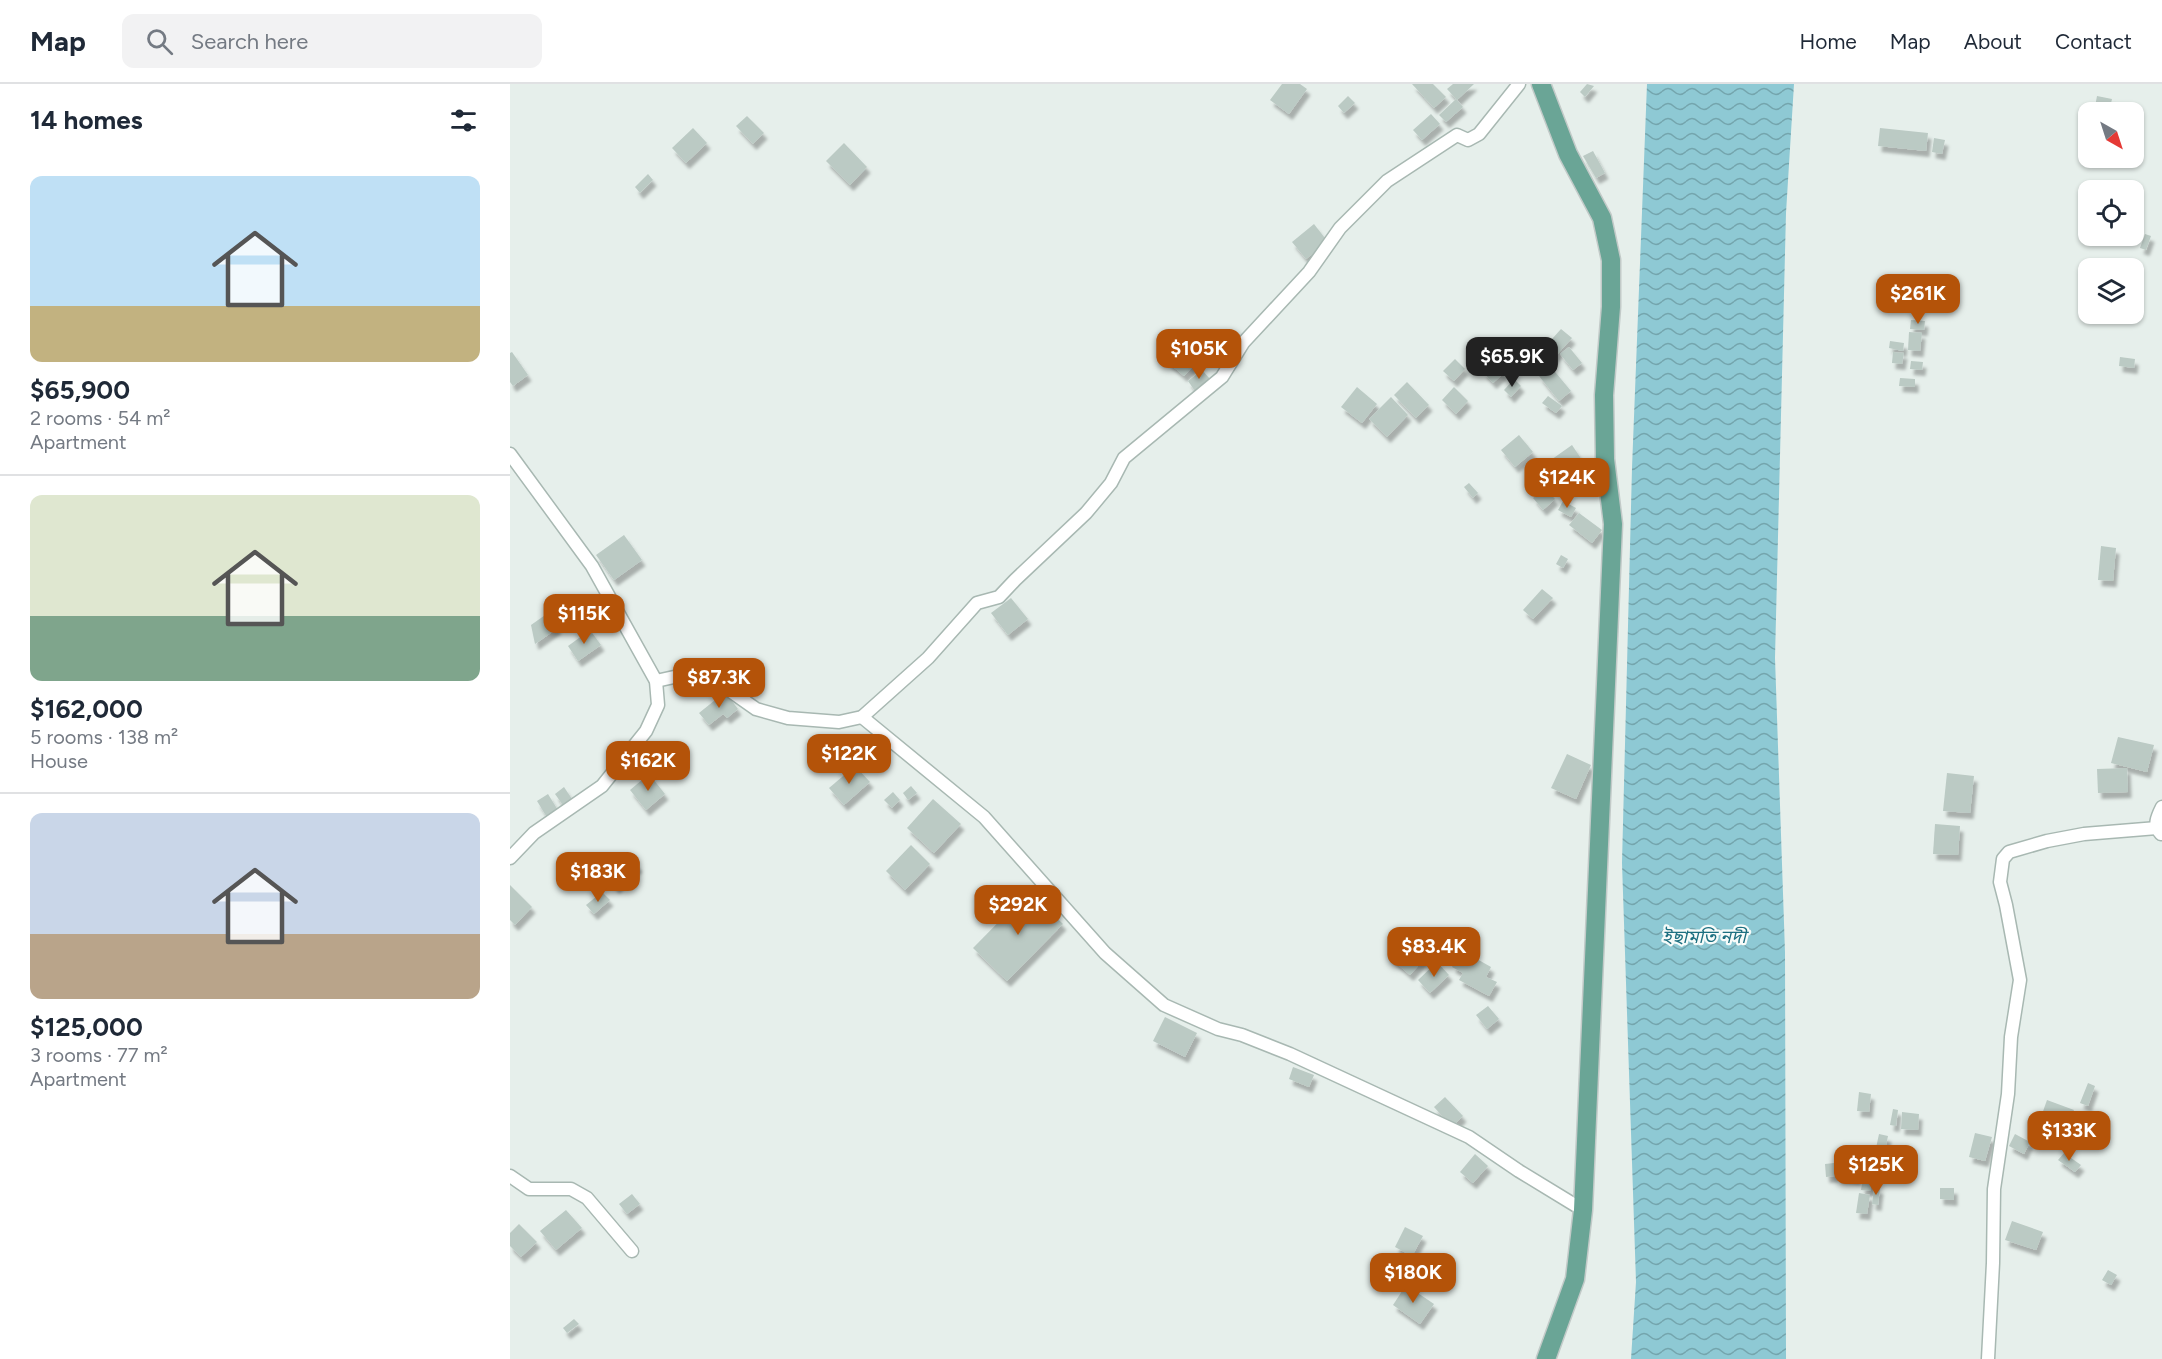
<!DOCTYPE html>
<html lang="en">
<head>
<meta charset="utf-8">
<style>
	body { margin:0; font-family:Figtree,"Noto Sans Bengali",sans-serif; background:#f2f2f3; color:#1f2937; height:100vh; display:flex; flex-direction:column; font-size:22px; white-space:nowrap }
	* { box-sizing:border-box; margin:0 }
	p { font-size:20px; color:#747a83 }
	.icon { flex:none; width:33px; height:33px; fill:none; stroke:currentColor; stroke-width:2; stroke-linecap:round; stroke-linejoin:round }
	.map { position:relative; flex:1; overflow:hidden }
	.side { display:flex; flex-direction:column; background:#fff; width:510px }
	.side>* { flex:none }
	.needle { width:39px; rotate:141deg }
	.controls { position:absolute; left:1568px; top:18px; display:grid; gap:12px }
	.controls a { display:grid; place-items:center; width:66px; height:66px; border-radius:12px; background:#fff; box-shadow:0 2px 4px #0004; font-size:30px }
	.price { position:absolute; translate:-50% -51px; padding:0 14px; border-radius:12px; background:#b45309; color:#fff; font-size:20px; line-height:39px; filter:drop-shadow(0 2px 3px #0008) }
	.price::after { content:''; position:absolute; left:50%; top:36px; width:18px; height:14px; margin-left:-9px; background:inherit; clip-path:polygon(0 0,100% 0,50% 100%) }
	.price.active { background:#222; color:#fff }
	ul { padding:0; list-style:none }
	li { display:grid; align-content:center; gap:12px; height:318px; padding:0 30px }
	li+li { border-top:2px solid #e0e1e3 }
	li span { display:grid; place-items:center; height:186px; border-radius:12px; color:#555 }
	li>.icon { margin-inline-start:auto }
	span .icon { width:108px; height:108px; fill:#fffc; stroke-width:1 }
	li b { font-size:26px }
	h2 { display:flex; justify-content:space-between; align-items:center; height:72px; padding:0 30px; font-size:26px }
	header { display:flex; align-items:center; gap:36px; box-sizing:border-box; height:84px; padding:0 30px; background:#fff; border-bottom:2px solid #e0e1e3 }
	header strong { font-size:28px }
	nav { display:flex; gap:33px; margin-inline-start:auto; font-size:21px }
	.search { width:420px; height:54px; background:#f2f2f3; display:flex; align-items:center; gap:15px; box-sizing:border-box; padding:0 21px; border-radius:12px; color:#747a83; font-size:22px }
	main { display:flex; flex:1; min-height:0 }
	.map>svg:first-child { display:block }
	.water { fill:url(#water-waves) }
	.building { fill:#bbcac4; filter:url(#shadow) }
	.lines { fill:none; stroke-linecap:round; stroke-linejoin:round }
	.minor-casing { stroke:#a8b8b2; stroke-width:15 }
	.primary-casing { stroke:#c2cac8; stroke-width:21 }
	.minor { stroke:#fff; stroke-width:12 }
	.primary { stroke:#6aa596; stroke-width:18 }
	.labels { text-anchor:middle; stroke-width:4.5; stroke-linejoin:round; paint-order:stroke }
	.water-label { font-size:18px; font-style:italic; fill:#1c6f80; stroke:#f7fbf9 }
</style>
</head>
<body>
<header>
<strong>Map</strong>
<div class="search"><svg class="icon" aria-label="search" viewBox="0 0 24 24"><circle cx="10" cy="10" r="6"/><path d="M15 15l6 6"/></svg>Search here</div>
<nav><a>Home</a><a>Map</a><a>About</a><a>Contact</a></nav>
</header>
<main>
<section class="side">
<h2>14 homes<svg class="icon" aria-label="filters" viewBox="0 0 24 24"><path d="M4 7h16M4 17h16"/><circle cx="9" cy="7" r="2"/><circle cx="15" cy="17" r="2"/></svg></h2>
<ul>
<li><span style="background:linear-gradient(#bfe0f5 70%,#c2b280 0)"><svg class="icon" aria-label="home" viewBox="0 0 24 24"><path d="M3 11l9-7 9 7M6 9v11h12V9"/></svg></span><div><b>$65,900</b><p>2 rooms · 54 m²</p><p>Apartment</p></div></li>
<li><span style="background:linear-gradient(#dfe7d0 65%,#7fa58c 0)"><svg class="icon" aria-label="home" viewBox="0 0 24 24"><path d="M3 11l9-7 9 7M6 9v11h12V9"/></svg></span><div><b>$162,000</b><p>5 rooms · 138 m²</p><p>House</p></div></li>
<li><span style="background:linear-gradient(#c9d6e8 65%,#b9a48a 0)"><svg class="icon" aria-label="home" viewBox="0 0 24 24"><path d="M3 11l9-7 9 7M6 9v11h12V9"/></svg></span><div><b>$125,000</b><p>3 rooms · 77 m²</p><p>Apartment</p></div></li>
</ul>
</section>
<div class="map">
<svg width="1652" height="1275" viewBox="0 0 1652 1275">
	<defs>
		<pattern id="water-waves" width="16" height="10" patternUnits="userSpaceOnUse" patternTransform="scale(1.5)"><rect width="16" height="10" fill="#8ec9d4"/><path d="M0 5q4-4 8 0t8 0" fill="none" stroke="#74a5ad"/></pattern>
		<filter id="shadow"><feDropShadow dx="3.5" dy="6" stdDeviation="1.5" flood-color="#0004"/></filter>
	</defs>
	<rect width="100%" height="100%" fill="#e6efeb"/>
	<polygon class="water" points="1137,0 1284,0 1276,129 1265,574 1275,868 1276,1275 1121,1275 1126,1198 1112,779 1122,384"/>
	<g class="building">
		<polygon points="772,0 790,0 797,5 779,30 760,16"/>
		<polygon points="902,0 923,0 936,13 924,24"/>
		<polygon points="943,0 964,0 947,16 937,5"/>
		<polygon points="1077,0 1084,2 1075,13 1070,8"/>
		<polygon points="838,12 845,19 834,29 828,22"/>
		<polygon points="1587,12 1602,15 1599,28 1584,28"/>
		<polygon points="946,15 953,23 936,38 929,31"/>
		<polygon points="921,30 930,40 912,56 903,46"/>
		<polygon points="237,32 254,49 243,60 226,42"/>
		<polygon points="183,44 197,59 176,79 162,64"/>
		<polygon points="1370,44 1418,49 1416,67 1368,62"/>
		<polygon points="1424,54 1435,56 1432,70 1422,68"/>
		<polygon points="334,59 357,83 340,101 316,77"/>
		<polygon points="1083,67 1095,89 1086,94 1073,72"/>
		<polygon points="138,90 143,96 130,109 125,103"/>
		<polygon points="804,140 818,158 796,175 782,158"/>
		<polygon points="1635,150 1641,152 1636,166 1630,164"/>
		<polygon points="1401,236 1415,237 1414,246 1400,245"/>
		<polygon points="1051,245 1062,254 1043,275 1032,266"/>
		<polygon points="678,248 698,266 674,292 654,275"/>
		<polygon points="1399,248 1412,249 1410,267 1398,266"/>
		<polygon points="1380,257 1394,259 1393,267 1379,264"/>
		<polygon points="1019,262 1025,267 1012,283 1005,278"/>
		<polygon points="1059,263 1072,279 1063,286 1050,270"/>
		<polygon points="2,268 18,291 3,302 0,298 0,269"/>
		<polygon points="1383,268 1394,269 1392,280 1382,279"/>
		<polygon points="1029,269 1034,276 1024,284 1018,277"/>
		<polygon points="1610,273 1625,275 1624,284 1609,282"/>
		<polygon points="945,275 955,285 944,297 933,287"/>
		<polygon points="1401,277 1413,278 1412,286 1400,285"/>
		<polygon points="985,278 994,289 983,299 973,288"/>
		<polygon points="1041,283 1061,307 1049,317 1029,292"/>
		<polygon points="692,286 700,295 685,307 678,297"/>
		<polygon points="1390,294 1405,295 1405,303 1389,302"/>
		<polygon points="1004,295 1011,302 1001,313 994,306"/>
		<polygon points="897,298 919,321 906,334 884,311"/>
		<polygon points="847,303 867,320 852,339 831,323"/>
		<polygon points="944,303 958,317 946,330 932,316"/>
		<polygon points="1038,312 1052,322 1046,329 1032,319"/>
		<polygon points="881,313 898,331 877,353 859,335"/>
		<polygon points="1009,351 1023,368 1005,383 991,366"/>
		<polygon points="1062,361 1072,376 1049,393 1038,378"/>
		<polygon points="1036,381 1044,391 1031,402 1023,392"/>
		<polygon points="959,399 968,409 963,414 954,403"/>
		<polygon points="1035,404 1045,415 1033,426 1023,414"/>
		<polygon points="1053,417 1066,424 1061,433 1048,426"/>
		<polygon points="1069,429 1092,446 1082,459 1059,441"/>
		<polygon points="114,451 132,476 104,496 86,471"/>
		<polygon points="1591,462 1606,464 1603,497 1588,496"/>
		<polygon points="1051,471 1058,475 1053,484 1046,480"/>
		<polygon points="1032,505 1043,514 1023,535 1013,526"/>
		<polygon points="501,514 518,535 498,551 481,529"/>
		<polygon points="38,529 48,544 25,560 21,541"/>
		<polygon points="80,546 91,561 68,577 58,562"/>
		<polygon points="215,608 228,625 217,634 213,630 199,641 189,629"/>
		<polygon points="1608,653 1644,661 1637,688 1601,679"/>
		<polygon points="1057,670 1081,681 1066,715 1041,704"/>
		<polygon points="345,682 360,698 334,721 319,704"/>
		<polygon points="1617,684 1618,708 1588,709 1587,685"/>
		<polygon points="1437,689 1464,692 1460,729 1433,727"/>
		<polygon points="139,690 155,710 136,726 120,706"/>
		<polygon points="401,702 407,709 398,716 393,709"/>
		<polygon points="54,703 64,718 55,724 45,710"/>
		<polygon points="383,708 390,716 382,724 374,716"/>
		<polygon points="38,710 49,728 38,735 27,717"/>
		<polygon points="423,715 451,740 424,769 397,744"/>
		<polygon points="1425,740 1450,742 1448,771 1423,770"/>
		<polygon points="401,761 420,780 395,806 376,787"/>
		<polygon points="119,772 129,782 106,804 96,793"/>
		<polygon points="0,801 22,823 5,841 0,836"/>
		<polygon points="519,807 553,840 497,897 463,864"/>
		<polygon points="92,808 100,816 84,830 76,821"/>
		<polygon points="896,852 917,872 900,891 878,872"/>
		<polygon points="951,866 981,883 976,893 987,898 979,912 949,896 953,889 942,883"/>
		<polygon points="927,878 939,891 920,909 908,896"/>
		<polygon points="978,922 989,935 977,945 966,931"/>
		<polygon points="655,933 687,949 675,973 643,957"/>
		<polygon points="783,983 804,991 799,1003 779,995"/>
		<polygon points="1578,999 1585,1002 1578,1022 1570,1019"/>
		<polygon points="1349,1008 1361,1010 1359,1028 1347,1027"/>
		<polygon points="935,1013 953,1032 942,1043 924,1023"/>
		<polygon points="1537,1016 1564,1026 1557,1043 1531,1033"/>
		<polygon points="1383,1025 1388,1026 1386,1042 1380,1041"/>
		<polygon points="1392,1028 1409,1030 1408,1046 1391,1045"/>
		<polygon points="1465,1049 1482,1053 1475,1077 1459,1073"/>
		<polygon points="1369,1050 1378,1052 1375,1066 1366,1064"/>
		<polygon points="1505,1050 1520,1058 1514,1070 1499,1062"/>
		<polygon points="1554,1069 1571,1081 1565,1088 1548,1076"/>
		<polygon points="965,1070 978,1082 963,1099 950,1088"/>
		<polygon points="1324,1079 1325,1092 1316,1093 1315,1080"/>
		<polygon points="1329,1082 1348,1084 1347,1095 1328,1093"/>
		<polygon points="1354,1086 1363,1087 1360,1107 1351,1106"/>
		<polygon points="1364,1104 1370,1104 1368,1121 1362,1120"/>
		<polygon points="1430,1104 1444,1104 1444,1116 1430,1115"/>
		<polygon points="1349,1109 1360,1111 1357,1130 1346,1129"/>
		<polygon points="122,1110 130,1120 117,1130 109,1120"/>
		<polygon points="56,1126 72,1144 46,1166 30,1147"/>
		<polygon points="1502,1137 1533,1148 1526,1166 1495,1156"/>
		<polygon points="9,1140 27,1158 11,1173 0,1162 0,1149"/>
		<polygon points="895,1143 913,1152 902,1172 885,1163"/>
		<polygon points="1598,1186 1607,1191 1601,1201 1592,1196"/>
		<polygon points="896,1201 924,1220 910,1240 883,1221"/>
		<polygon points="64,1235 69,1240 57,1249 53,1244"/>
	</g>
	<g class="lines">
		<g class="minor-casing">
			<g id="minor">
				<polyline points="0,370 82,482 146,597 148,621 136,647 92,702 24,749 0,774"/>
				<polyline points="146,597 173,591 199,592 246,625 278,634 329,638 352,633 418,574 467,519 489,513 505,496 576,429 601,399 614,374 712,293 733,259 799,188 830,144 877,97 947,51 958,56 969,50 1009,0"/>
				<polyline points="352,633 474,733 595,869 654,921 708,945 732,951 780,970 959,1053 1009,1087 1073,1126"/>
				<path d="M1651,750c-8,-9 -4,-17 1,-27"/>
				<polyline points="0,1092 19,1105 61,1105 77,1114 122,1167"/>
				<polyline points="1478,1275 1483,1179 1484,1105 1498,1010 1501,953 1510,896 1496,821 1490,798 1493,775 1499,768 1537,757 1574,750 1647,744"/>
			</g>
		</g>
		<g class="primary-casing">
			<polyline id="primary" points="1031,0 1058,70 1092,134 1101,176 1101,223 1094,311 1095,375 1103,440 1073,1126 1065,1195 1036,1275"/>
		</g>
		<use href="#minor" class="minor"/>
		<use href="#primary" class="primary"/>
	</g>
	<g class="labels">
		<g class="water-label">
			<text x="1194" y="859">ইছামতি নদী</text>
		</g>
	</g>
</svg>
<div class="controls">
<a><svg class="needle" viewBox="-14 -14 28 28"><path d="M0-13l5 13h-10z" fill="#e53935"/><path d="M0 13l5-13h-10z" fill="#747a83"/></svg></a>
<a><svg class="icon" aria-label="locate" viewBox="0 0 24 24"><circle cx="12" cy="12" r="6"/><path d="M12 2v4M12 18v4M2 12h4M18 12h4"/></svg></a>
<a><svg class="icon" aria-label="layers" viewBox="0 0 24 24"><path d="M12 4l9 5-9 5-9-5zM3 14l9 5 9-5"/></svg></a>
</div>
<b class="price" style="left:1408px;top:241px">$261K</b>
<b class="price" style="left:689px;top:296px">$105K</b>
<b class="price active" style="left:1002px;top:304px">$65.9K</b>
<b class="price" style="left:1057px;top:425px">$124K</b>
<b class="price" style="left:74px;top:561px">$115K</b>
<b class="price" style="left:209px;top:625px">$87.3K</b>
<b class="price" style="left:339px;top:701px">$122K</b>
<b class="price" style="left:138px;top:708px">$162K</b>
<b class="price" style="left:88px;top:819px">$183K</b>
<b class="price" style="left:508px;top:852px">$292K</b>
<b class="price" style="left:924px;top:894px">$83.4K</b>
<b class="price" style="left:1559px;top:1078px">$133K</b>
<b class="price" style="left:1366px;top:1112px">$125K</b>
<b class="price" style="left:903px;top:1220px">$180K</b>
</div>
</main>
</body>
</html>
